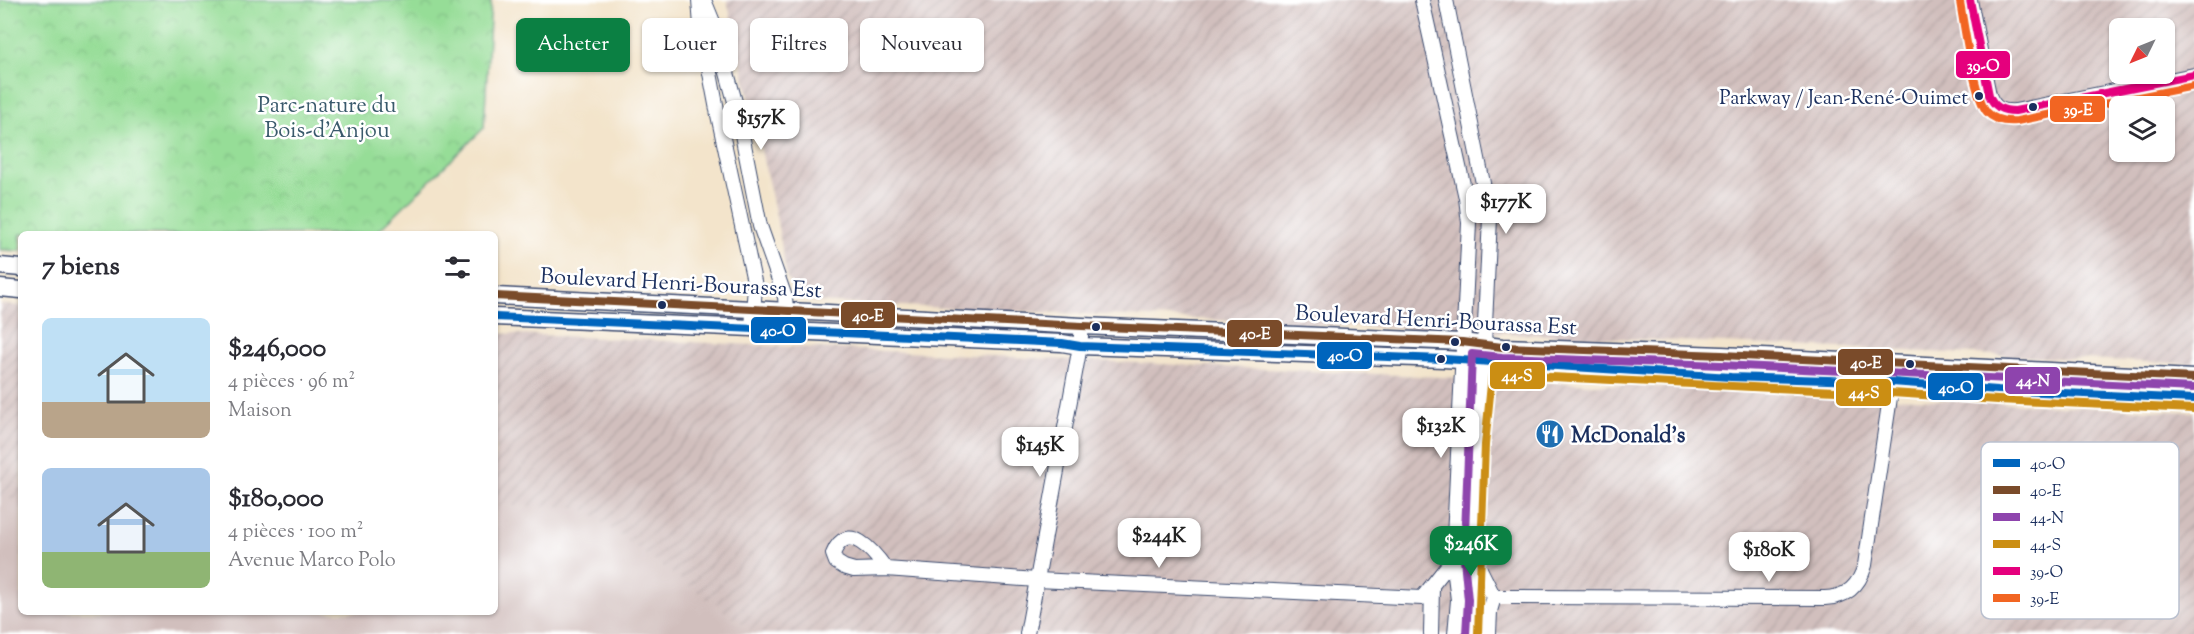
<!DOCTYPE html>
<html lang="fr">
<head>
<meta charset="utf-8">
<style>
	body { margin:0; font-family:"Sorts Mill Goudy",serif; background:#f2f2f3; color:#2b2b33; height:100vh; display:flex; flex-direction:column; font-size:22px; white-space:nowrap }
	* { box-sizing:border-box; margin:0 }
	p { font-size:20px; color:#7c7c81 }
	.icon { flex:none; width:33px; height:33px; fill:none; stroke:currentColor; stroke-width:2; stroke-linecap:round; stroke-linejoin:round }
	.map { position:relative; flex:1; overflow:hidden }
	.side { position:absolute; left:18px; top:231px; width:480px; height:384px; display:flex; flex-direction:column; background:#fff; border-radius:9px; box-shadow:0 2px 4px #0004 }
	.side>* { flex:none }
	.banner { position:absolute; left:516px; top:18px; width:570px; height:54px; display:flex; gap:12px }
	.needle { width:39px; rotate:227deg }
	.tools { position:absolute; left:2109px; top:18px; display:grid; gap:12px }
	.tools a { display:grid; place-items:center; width:66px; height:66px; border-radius:9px; background:#fff; box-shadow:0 2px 4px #0004; font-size:30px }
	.price { position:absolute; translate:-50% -51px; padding:0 14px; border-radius:12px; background:#fff; color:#222; font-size:20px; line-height:39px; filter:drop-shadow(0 2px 3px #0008) }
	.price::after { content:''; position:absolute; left:50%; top:36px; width:18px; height:14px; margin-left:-9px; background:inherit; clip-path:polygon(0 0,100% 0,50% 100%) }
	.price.on { background:#0b8043; color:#fff }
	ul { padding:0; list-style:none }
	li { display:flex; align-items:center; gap:18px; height:150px; padding:0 24px }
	li span { display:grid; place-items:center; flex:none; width:168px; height:120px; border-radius:9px; color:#555 }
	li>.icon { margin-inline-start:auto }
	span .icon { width:72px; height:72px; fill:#fffc; stroke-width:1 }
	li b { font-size:26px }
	h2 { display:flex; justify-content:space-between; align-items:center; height:72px; padding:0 24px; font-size:26px }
	.chip { padding:0 21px; border-radius:9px; background:#fff; box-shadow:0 2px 4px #0004; font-size:21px; line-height:54px }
	.chip.on { background:#0b8043; color:#fff }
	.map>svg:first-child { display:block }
	.industrial { fill:url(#industrial-furrows); fill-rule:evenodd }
	.railway { fill:#d1bfbd }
	.park { fill:url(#park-crowns); stroke:#58867a; stroke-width:1.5 }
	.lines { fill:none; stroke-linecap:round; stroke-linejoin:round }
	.minor-casing { stroke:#3b4a6e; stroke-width:16 }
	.major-casing { stroke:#3b4a6e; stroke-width:19 }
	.minor { stroke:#fff; stroke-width:14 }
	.major { stroke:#fff; stroke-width:16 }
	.bus-1-casing { stroke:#fff; stroke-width:12 }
	.bus-2-casing { stroke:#fff; stroke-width:12 }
	.bus-3-casing { stroke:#fff; stroke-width:12 }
	.bus-4-casing { stroke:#fff; stroke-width:12 }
	.bus-5-casing { stroke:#fff; stroke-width:12 }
	.bus-6-casing { stroke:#fff; stroke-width:12 }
	.bus-1 { stroke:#0065bd; stroke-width:8 }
	.bus-2 { stroke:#7a4b2a; stroke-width:8 }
	.bus-3 { stroke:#8e44ad; stroke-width:8 }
	.bus-4 { stroke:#cb8e13; stroke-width:8 }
	.bus-5 { stroke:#e5007d; stroke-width:8 }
	.bus-6 { stroke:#f26522; stroke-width:8 }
	.bus-dot { fill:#1b2f5e; stroke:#fff; stroke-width:2 }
	.labels { text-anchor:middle; stroke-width:5; stroke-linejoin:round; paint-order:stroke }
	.bus-label { font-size:20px; fill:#1b2f5e; stroke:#fff; text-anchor:end }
	.park-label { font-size:22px; fill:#3a5a6c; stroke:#fff }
	.street-label { font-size:22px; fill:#1b2f5e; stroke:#fff }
	.poi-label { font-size:22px; font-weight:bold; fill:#1b2f5e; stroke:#fff; text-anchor:start }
	.key { fill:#fff; stroke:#bbc1cf; stroke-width:1.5 }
	.key-label { font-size:16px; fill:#1b2f5e }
	.line-badge { stroke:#fff; stroke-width:2 }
	.badge-label { font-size:16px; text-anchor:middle; font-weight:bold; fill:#fff }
</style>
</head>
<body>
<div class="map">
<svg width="2194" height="634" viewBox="0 0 2194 634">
	<defs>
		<pattern id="industrial-furrows" width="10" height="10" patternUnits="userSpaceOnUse" patternTransform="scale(1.5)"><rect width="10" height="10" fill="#d1bfbd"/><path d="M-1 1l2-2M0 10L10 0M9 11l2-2" fill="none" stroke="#b3a4a5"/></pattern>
		<pattern id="park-crowns" width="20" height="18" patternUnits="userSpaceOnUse" patternTransform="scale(1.5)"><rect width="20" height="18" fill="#96dd97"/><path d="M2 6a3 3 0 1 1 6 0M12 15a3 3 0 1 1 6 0" fill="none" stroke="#81be85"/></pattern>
	</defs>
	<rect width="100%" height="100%" fill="#fff"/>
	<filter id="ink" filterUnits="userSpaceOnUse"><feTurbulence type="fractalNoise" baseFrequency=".0167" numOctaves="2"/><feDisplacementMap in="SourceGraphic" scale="12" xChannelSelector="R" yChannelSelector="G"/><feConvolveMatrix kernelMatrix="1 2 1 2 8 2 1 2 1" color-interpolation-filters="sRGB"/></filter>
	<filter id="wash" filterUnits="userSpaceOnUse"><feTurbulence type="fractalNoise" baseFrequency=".008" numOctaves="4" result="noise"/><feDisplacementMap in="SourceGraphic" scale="24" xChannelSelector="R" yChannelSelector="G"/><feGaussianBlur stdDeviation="1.35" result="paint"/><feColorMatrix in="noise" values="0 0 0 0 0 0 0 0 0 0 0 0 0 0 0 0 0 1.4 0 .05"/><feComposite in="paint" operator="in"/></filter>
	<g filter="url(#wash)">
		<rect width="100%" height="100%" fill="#f3e4cb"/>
		<g class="industrial">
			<path d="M727,0h1467v364l-1381,-62 -14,-7 -12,-17 -11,-62zM2120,28h44v46h-44zM2120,106h44v46h-44z"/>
			<polygon points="0,304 21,306 21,499 0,499"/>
			<polygon points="495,333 2194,412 2194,634 755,634 581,508 495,506"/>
		</g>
		<polygon class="railway" points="0,499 21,499 21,612 495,612 495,506 581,507 755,634 0,634"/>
		<polygon class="park" points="0,0 491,1 484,128 375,234 21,234 21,251 0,250"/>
	</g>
	<g filter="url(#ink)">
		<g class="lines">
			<g class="minor-casing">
				<g id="minor">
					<polyline points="699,0 701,26 718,115 755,286 752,328"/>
					<polyline points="704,0 713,22 737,109 760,226 785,297 788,331"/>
					<polyline points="1422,0 1466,198 1469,223 1453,559 1458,600 1455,634"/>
					<polyline points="1446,0 1490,218 1484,345 1475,444 1467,634"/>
					<path d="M1970,0l19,95c5,13 12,17 26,16l179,-36"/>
					<polyline points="1473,555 1494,597 1490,611 1489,634"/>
					<path d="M886,569c-12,-17 -39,-50 -53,-15l3,8 8,5 10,3 32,-1 151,11 385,18 31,-39"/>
					<path d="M1494,597l331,1c22,-1 34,-12 40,-33l30,-201"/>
					<polyline points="1027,634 1080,346 1082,326"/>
					<polyline points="1431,634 1432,587"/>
				</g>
			</g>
			<g class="major-casing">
				<g id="major">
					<polyline points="0,266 21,268"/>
					<polyline points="0,288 21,290"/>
					<polyline points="495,296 1082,326 1462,342 1502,347 1722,355 2194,378"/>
					<polyline points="495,317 752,328 788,331 1062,343 1080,346 1444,359 1731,377 1876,383 1892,382 1998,390 2194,399"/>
				</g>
			</g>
			<use href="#minor" class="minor"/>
			<use href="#major" class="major"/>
			<g class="bus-1-casing">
				<polyline id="bus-1" points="495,317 1062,343 1080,346 1444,359 1731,377 1892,382 1998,390 2194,399"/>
			</g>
			<g class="bus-2-casing">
				<polyline id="bus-2" points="495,296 1082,326 1462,342 1502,347 1722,355 2194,378"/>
			</g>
			<g class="bus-3-casing">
				<polyline id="bus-3" points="1466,634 1468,600 1464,559 1472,354 1502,357 1722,365 2193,388"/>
			</g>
			<g class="bus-4-casing">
				<polyline id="bus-4" points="1478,634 1485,445 1492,374 1875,393 1892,393 1998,400 2194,409"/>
			</g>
			<g class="bus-5-casing">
				<path id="bus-5" d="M1970,0l19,95c5,12 13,16 26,16l179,-36"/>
			</g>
			<g class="bus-6-casing">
				<path id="bus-6" d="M1960,2c4,22 14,96 27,110 8,9 19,10 30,9l177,-35"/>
			</g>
			<use href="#bus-1" class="bus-1"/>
			<use href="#bus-2" class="bus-2"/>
			<use href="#bus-3" class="bus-3"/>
			<use href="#bus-4" class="bus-4"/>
			<use href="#bus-5" class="bus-5"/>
			<use href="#bus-6" class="bus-6"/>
		</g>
	</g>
	<defs>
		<g id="restaurant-disc" transform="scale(1.5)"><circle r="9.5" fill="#1f6fb2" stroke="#fff"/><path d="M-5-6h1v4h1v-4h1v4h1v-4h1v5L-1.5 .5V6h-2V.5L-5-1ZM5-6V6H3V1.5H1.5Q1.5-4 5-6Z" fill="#fff"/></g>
	</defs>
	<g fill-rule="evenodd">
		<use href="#restaurant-disc" x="1550" y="434"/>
	</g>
	<g class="bus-dot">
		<circle cx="1979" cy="96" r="5"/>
		<circle cx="2033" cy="107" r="5"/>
		<circle cx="662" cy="305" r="5"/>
		<circle cx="1096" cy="327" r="5"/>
		<circle cx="1455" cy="342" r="5"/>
		<circle cx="1506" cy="347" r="5"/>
		<circle cx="1441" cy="359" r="5"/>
		<circle cx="1910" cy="364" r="5"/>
	</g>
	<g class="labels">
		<g class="bus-label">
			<text x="1968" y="104">Parkway / Jean-René-Ouimet</text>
		</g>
		<g class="park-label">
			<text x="327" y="112">Parc-nature du<tspan x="327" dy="25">Bois-d'Anjou</tspan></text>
		</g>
		<g class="street-label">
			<text transform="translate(681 282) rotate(3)" y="8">Boulevard Henri-Bourassa Est</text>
			<text transform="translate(1436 319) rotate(3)" y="8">Boulevard Henri-Bourassa Est</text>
		</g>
		<g class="poi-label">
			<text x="1571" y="442">McDonald's</text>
		</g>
	</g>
	<rect x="1981" y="442" width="198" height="177" rx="9" class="key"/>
	<rect x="1993" y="459" width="27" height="8" fill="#0065bd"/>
	<rect x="1993" y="486" width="27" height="8" fill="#7a4b2a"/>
	<rect x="1993" y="513" width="27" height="8" fill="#8e44ad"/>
	<rect x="1993" y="540" width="27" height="8" fill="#cb8e13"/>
	<rect x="1993" y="567" width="27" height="8" fill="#e5007d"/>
	<rect x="1993" y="594" width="27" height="8" fill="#f26522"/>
	<g class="key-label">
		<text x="2030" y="469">40-O</text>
		<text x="2030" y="496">40-E</text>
		<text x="2030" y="523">44-N</text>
		<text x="2030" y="550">44-S</text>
		<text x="2030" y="577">39-O</text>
		<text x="2030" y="604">39-E</text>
	</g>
	<g class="line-badge">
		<rect x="1955" y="50" width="56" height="29" rx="6" fill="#e5007d"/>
		<rect x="2049" y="95" width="57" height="28" rx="6" fill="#f26522"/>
		<rect x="840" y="301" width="56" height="28" rx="6" fill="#7a4b2a"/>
		<rect x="750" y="316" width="57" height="28" rx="6" fill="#0065bd"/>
		<rect x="1226" y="319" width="57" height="29" rx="6" fill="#7a4b2a"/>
		<rect x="1316" y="341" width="57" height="29" rx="6" fill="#0065bd"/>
		<rect x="1837" y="348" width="57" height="28" rx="6" fill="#7a4b2a"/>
		<rect x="1489" y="361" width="57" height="29" rx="6" fill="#cb8e13"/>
		<rect x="2004" y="366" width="57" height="29" rx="6" fill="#8e44ad"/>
		<rect x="1927" y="372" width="57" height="29" rx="6" fill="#0065bd"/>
		<rect x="1835" y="378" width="57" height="29" rx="6" fill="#cb8e13"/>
	</g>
	<g class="badge-label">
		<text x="1983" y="71">39-O</text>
		<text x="2078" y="115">39-E</text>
		<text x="868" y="321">40-E</text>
		<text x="778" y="336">40-O</text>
		<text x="1255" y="339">40-E</text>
		<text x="1345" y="361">40-O</text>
		<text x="1866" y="368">40-E</text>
		<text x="1517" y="381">44-S</text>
		<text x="2033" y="386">44-N</text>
		<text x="1956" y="393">40-O</text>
		<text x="1864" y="398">44-S</text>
	</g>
</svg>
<div class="tools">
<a><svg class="needle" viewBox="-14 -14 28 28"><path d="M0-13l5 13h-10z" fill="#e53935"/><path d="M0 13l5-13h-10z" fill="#7c7c81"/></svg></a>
<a><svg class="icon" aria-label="layers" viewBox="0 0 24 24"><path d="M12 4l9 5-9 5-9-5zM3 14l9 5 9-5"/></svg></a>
</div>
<b class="price" style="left:761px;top:151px">$157K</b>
<b class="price" style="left:1506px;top:235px">$177K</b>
<b class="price" style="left:1441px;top:459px">$132K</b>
<b class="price" style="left:1040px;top:478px">$145K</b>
<b class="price" style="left:1159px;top:569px">$244K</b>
<b class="price on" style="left:1471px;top:577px">$246K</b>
<b class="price" style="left:1769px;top:583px">$180K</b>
<div class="banner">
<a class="chip on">Acheter</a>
<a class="chip">Louer</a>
<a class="chip">Filtres</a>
<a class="chip">Nouveau</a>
</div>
<section class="side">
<h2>7 biens<svg class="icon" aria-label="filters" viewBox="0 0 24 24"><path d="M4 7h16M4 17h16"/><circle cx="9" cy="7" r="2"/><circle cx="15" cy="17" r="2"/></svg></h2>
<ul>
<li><span style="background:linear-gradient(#bfe0f5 70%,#b9a48a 0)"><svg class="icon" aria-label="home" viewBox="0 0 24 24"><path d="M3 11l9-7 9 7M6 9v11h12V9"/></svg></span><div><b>$246,000</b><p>4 pièces · 96 m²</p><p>Maison</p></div></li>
<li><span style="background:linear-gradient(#a9c7e8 70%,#8fb573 0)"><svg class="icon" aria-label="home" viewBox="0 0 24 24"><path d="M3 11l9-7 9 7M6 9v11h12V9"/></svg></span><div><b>$180,000</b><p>4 pièces · 100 m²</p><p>Avenue Marco Polo</p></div></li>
</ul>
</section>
</div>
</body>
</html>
